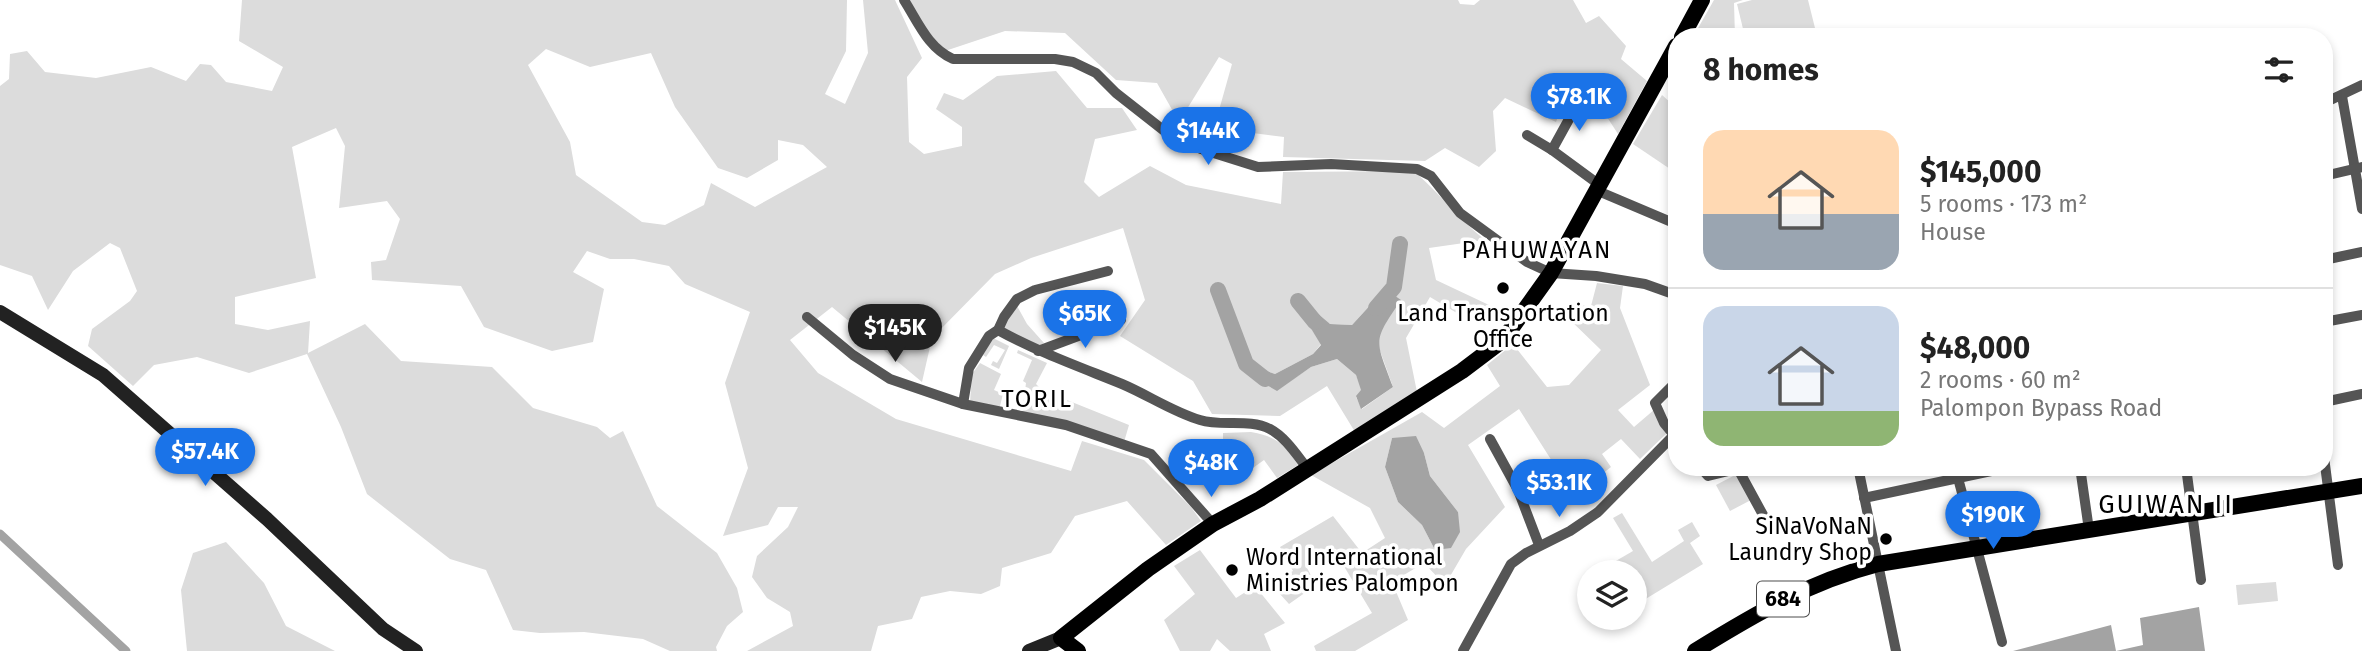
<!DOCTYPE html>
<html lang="en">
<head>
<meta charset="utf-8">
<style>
	body { margin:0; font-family:"Fira Sans",sans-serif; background:#f2f2f2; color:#222; height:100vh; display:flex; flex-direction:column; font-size:26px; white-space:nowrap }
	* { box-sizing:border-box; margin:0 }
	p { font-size:23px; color:#767676 }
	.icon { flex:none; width:38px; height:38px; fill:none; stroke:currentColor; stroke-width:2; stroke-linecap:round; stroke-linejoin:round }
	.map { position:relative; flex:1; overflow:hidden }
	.side { position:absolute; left:1668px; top:28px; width:665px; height:448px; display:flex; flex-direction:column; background:#fff; border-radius:28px; box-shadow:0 4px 10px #0003 }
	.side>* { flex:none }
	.fabs { position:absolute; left:1577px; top:560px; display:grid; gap:14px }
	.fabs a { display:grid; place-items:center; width:70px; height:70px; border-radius:50%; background:#fff; box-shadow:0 4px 10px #0003; font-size:35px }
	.price { position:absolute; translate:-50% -60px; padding:0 16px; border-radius:24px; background:#1a73e8; color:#fff; font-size:23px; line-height:46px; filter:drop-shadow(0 2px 4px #0008) }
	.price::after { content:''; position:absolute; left:50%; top:42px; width:21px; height:16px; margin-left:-10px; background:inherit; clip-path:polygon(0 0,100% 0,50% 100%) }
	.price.selected { background:#222; color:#fff }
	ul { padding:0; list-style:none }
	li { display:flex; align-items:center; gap:21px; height:175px; padding:0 35px }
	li+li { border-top:2px solid #e0e0e0 }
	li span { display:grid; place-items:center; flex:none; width:196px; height:140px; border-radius:21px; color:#555 }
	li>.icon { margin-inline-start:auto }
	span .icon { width:84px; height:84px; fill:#fffc; stroke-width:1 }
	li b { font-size:30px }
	h2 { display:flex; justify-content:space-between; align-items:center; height:84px; padding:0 35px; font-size:30px }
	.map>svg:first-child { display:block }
	.green { fill:#dcdcdc; fill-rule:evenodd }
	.water { fill:#a3a3a3 }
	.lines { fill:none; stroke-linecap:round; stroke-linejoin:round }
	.canal { stroke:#a3a3a3; stroke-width:9 }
	.river { stroke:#a3a3a3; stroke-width:16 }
	.street { stroke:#555; stroke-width:10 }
	.secondary { stroke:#222; stroke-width:14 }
	.primary { stroke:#000; stroke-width:16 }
	.poi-dot { fill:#000; stroke:#fff; stroke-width:2.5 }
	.labels { text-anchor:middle; stroke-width:7; stroke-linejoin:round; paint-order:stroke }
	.shield { fill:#fff; stroke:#4c4c4c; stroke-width:2 }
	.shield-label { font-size:21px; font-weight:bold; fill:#000 }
	.poi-label { font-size:23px; fill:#000; stroke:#fff }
	.neighbourhood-label { font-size:24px; letter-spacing:2px; fill:#000; stroke:#fff }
	.quarter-label { font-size:26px; letter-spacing:2px; fill:#000; stroke:#fff }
</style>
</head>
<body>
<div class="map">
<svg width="2362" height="651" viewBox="0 0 2362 651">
	<rect width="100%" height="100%" fill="#fff"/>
	<g class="green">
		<path d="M242,0h605l-1,51 -21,43 20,10 23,-51 -5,-53h32l27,58 -15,19 2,65 15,12 38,-8v-19l-26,-18 8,-16 19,7 34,-24 59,-5 31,37h35l15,22 -42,9 -11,43 15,15 51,-31 36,19 95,19 2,-32 131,-1c25,22 45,48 71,69l-56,8 7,32 53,25 -17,17 -42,-25 -24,41 11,54 -62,40 -28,-46 -47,30 -68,-2 -19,-33 -73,-45 25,-36 -22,-72 -92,30 -36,16 -63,64 -10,44 -90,-75 -42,33 28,33 78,46 175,52 11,-30 62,19 47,47 10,14 -35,24 -39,-44 -52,15 -24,37 -49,15 -2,18 -19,8 -31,-3 -29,6 -9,22 -34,7 -7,25h-124l46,-25 -3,-14 -23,-14 -15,-21 5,-21 31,-29 10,-20h-20l-10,18 -45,11 25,-68 -23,-85 25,-71 -65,-28 -16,-18 -35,-7h-24l-23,-8 -14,21 31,17 -11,53 -41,9 -68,-24 -23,-41 -89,-6 -1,-18 15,-2 14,-41 -13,-18 -48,7 6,-62 -9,-18 -44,19 24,131 -81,19v27l33,6 42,-9 -2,32 57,-29 36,37 91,6 41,41 64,19 13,11 13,-7 34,75 60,47 20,35 6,24 -16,14 -11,21 1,4h-47l-27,-12 -59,-7 -44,1 -27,-3 -27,-60 -36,-11 -83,-65 -26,-67 -34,-73 -58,19 -52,-16 -43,8 -21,21 -45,-40 4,-17 38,-28 7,-10 -17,-43 -10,-5 -37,28 -25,39 -16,-34 -32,-11v-179l9,-7 1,-25 17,-3 18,21 51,6 55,-11 35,14 14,-17 11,1 15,17 46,9 11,-24 -44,-26zM546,49l44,18 61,-14 24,54 43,61 29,10 31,-18v-20l25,5 24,22 -72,40 -44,-24 -7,22 -39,20 -23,-3 -66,-47 -6,-33 -42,-77zM1384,290l-6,55 15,42 -31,22 -6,-12 6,-7 -6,-15 -19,-16 -26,8 -34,23 -38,-38 5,-3 15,19 16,6 38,-20 8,-10 -23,-37 32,17 22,1z"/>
		<polygon points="907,0 1458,0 1460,4 1474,5 1480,0 1573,0 1586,23 1599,16 1626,46 1621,59 1647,81 1618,134 1585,83 1569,87 1556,122 1505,98 1493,111 1496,151 1479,167 1445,148 1425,161 1283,157 1284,137 1214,128 1232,64 1219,57 1179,122 1157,83 1116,80 1065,33 1005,31 945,51 919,21"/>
		<polygon points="1714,0 1743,0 1734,3 1735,37 1693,37"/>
		<polygon points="1752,0 1808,0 1816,32 1796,37 1745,37 1737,4"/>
		<polygon points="1662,95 1672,104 1676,115 1676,173 1633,144"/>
		<path d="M1597,283l26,3 -3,22 30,77 -32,25 16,17 21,-18 13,23 -28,27 -19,-20 -19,15 9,13 -19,15 -9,-13h-26l-38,-60 -51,36 37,62 -39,42 -21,36 -21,-22 -32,19 16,38 -53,31h-39l-2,-5 58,-33 -39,-65 -27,18 10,19 -27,19 -19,-21 23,-12 -13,-24 53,-31 29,37 23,-15 -15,-30 -59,-33 111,-63 22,16 56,-42 -13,-21 26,-21 34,43 22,-2 32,-35 -34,-33 6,-12 18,1zM1392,438l32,15 6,23 28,36 -23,38 -13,-25 -24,-23 -13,-35z"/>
		<polygon points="1016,304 1027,324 1044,343 1037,347 1003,330 1010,310"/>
		<polygon points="993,338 1009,346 999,369 991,365 993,361 997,363 1005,350 994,345 986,357 983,355"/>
		<polygon points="1018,350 1047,363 1036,384 1042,390 1129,425 1124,442 1022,414 1026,383 1023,381 1032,360 1017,353"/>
		<polygon points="980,363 1001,374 994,390 1003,394 999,410 970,402 972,374"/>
		<path d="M1251,432c26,5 32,11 47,33l-21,13 -13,-18 -14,10 -4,-6 -23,17v-48z"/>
		<polygon points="1737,474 1751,500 1730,511 1716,485"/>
		<polygon points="1622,513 1652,562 1684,541 1678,530 1692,522 1700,536 1690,543 1703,564 1639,603 1635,596 1634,572 1620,572 1614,562 1633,551 1613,518"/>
		<polygon points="226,542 264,583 286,626 335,651 187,651 181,590 193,553"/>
		<polygon points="1200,550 1236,598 1255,586 1285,623 1264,634 1271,651 1230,651 1217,639 1210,651 1180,651 1164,620 1195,594 1174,566"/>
		<polygon points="2276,582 2278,601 2238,605 2236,585"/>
	</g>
	<g class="water">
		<path d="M1385,289l16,11c-29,43 -26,38 -8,87l-32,22 -5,-13 5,-6 -5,-15 -19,-16 -26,8 -34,24 -19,-11 -20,-28 6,-3 15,19 16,6 38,-20 8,-9 -23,-38 6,-5 26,22 22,1z"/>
		<polygon points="1416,436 1424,453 1430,476 1458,512 1460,532 1451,548 1435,550 1422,525 1398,502 1385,467 1392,438"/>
		<polygon points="2199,607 2205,651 2013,651 2111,625 2116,651 2143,645 2140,618"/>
	</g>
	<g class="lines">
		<polyline class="canal" points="0,534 126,651"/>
		<g class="river">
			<polyline points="1218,290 1246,364 1265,379"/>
			<polyline points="1298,301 1315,322"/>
			<polyline points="1376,308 1394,287 1400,244"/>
		</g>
		<g class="street">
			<path d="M904,0c14,22 24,48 49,59h102l18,3 23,11 20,20 51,40 34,16 57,18 73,-3 86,5 14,7 29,37 67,49 24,11 45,3 49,8 31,11"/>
			<polyline points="2342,96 2362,209"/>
			<polyline points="2324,103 2362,85"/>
			<polyline points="1527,135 1552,150 1601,186"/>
			<polyline points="1552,150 1579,101"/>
			<polyline points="2324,176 2362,167"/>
			<polyline points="1598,191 1676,224"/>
			<polyline points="2324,260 2362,252"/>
			<polyline points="807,317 853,355 890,379 963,404 1066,425 1151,454 1213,524"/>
			<polyline points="2324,322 2362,315"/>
			<path d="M998,330c40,22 82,37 124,54 26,11 51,28 78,36 22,7 49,-2 70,9 15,8 26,25 37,39"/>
			<polyline points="1038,351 1121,320"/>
			<polyline points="2324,402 2362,394"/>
			<polyline points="963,404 969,368 989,336 998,330 1004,317 1017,299 1035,290 1108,271"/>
			<polyline points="1674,435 1664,423 1655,403 1676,382"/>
			<polyline points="1490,439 1518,490 1539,545"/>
			<polyline points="2324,457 2338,565"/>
			<polyline points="1700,467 1708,476 1741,468"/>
			<polyline points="1858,467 1896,651"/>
			<polyline points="1955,467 2002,642"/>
			<polyline points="2080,467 2089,530"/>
			<polyline points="2186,467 2201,580"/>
			<polyline points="1738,469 1768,524"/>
			<polyline points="1864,498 2010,467"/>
			<polyline points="1463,651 1511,564 1526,553 1570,531 1598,512 1674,435 1676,438"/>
		</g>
		<g class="secondary">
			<polyline points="0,312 103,375 267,519 383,629 416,651"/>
			<polyline points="1029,651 1061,638"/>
		</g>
		<g class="primary">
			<polyline points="1682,37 1702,0"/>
			<polyline points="1078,651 1061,638 1148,569 1213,524 1260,499 1462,371 1503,340 1551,273 1676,46"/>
			<path d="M1695,651c60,-37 114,-69 183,-87l484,-78"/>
		</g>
	</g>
	<g class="poi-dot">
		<circle cx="1503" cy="288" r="7"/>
		<circle cx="1886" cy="539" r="7"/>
		<circle cx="1232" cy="570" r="7"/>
	</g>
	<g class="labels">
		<rect class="shield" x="1757" y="581.5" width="52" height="35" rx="5"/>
		<g class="shield-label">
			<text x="1783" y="606">684</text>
		</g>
		<g class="poi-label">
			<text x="1503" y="321">Land Transportation<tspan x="1503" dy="26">Office</tspan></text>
			<text x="1872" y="534" text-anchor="end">SiNaVoNaN<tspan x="1872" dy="26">Laundry Shop</tspan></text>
			<text x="1246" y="565" text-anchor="start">Word International<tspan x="1246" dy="26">Ministries Palompon</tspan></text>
		</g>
		<g class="neighbourhood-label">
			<text x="1537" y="258">PAHUWAYAN</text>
			<text x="1037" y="407">TORIL</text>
		</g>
		<g class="quarter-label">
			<text x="2166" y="513">GUIWAN II</text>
		</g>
	</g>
</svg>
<div class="fabs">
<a><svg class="icon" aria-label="layers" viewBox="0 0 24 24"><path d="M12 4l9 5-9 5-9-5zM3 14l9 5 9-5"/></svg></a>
</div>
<b class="price" style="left:1579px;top:133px">$78.1K</b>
<b class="price" style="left:1208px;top:167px">$144K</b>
<b class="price" style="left:1085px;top:350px">$65K</b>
<b class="price selected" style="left:895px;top:364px">$145K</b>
<b class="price" style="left:205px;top:488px">$57.4K</b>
<b class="price" style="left:1211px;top:499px">$48K</b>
<b class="price" style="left:1559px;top:519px">$53.1K</b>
<b class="price" style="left:1993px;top:551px">$190K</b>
<section class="side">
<h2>8 homes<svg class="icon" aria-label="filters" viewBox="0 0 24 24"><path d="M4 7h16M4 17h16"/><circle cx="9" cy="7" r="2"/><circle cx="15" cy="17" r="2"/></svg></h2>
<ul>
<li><span style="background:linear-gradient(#ffd9b3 60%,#9aa5b1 0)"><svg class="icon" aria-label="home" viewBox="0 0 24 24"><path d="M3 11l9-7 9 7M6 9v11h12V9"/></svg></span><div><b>$145,000</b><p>5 rooms · 173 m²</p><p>House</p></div></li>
<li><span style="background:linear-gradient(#c9d6e8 75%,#8fb573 0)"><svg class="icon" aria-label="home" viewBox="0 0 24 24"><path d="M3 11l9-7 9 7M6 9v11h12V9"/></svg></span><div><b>$48,000</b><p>2 rooms · 60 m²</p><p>Palompon Bypass Road</p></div></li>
</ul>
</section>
</div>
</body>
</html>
